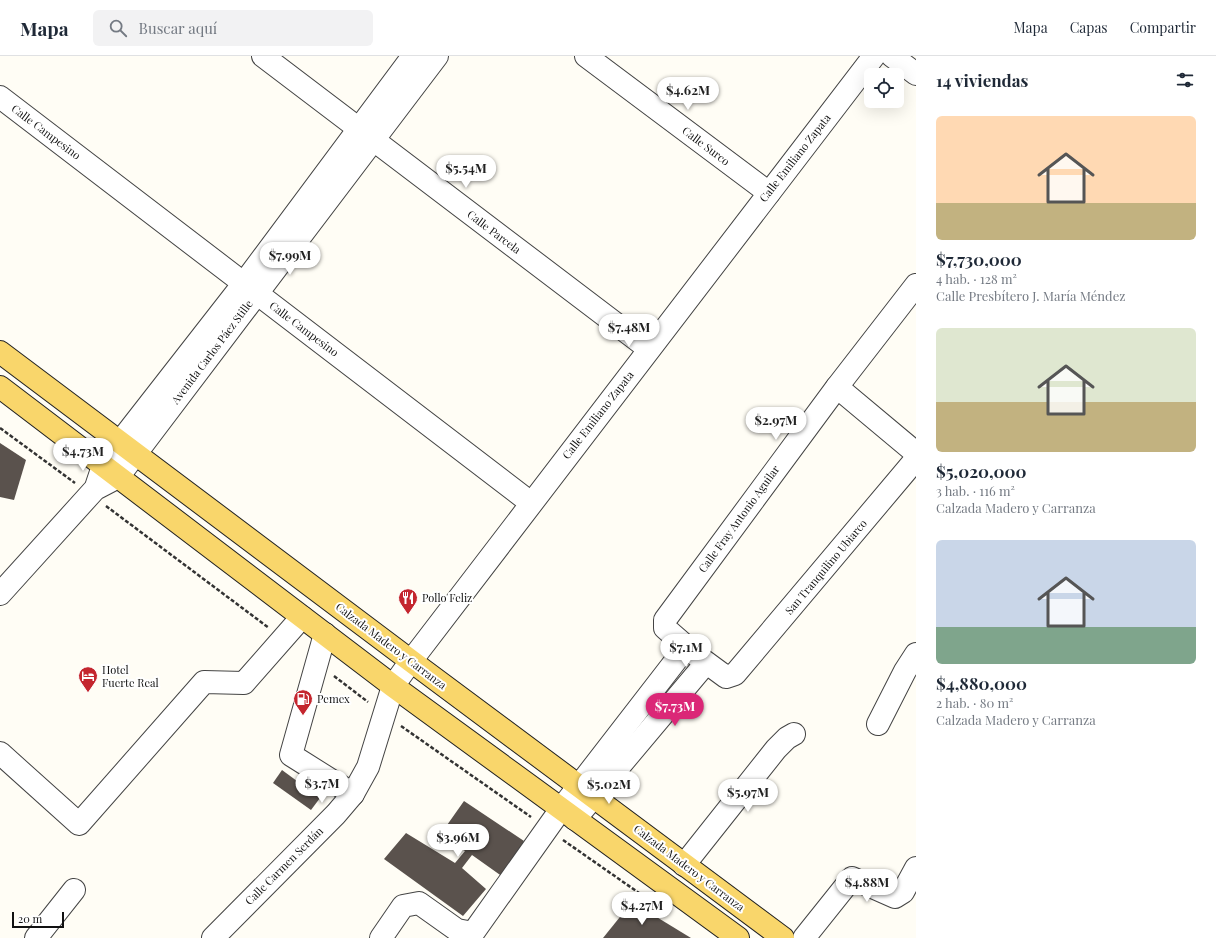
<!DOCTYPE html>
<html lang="es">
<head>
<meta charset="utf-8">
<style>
	body { margin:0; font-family:"Playfair Display",serif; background:#f2f2f3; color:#1f2937; height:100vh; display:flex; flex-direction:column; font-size:15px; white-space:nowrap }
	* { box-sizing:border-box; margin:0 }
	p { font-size:13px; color:#747a83 }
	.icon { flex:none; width:22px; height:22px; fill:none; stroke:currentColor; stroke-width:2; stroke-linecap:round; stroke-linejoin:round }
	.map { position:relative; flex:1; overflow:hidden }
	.side { display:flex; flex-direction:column; background:#fff; width:300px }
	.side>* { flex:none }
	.fabs { position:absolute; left:864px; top:12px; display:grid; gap:8px }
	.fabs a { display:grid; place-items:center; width:40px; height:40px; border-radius:6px; background:#fff; box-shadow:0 4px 16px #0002; font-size:20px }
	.scale { position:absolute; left:12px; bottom:10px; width:52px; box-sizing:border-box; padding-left:4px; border:2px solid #111; border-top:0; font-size:11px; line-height:14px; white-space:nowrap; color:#111; -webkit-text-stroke:3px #fff; paint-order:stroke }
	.price { position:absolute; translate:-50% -34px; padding:0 9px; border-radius:14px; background:#fff; color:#222; font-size:13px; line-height:26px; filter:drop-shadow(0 1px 2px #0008) }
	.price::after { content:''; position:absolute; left:50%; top:24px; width:12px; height:9px; margin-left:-6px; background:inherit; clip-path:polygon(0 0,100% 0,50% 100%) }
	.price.on { background:#db2777; color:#fff }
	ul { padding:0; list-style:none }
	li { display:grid; align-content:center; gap:8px; height:212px; padding:0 20px }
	li span { display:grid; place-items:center; height:124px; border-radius:6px; color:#555 }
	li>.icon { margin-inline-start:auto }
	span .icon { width:72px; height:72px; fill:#fffc; stroke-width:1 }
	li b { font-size:17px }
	h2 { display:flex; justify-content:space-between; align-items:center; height:48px; padding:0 20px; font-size:17px }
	header { display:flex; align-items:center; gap:24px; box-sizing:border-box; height:56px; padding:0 20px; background:#fff; border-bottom:1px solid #e0e1e3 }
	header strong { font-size:19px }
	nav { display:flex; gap:22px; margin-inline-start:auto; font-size:14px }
	.search { width:280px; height:36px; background:#f2f2f3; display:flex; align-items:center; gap:10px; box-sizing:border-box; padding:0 14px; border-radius:6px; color:#747a83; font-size:15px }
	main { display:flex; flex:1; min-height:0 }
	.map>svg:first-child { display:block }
	.building { fill:#5a524d }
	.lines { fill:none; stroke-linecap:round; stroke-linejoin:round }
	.minor-casing { stroke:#444; stroke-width:24 }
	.major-casing { stroke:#222; stroke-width:24 }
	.path { stroke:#333; stroke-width:2.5; stroke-dasharray:4 2; stroke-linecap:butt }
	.minor { stroke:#fff; stroke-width:22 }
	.major { stroke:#f9d66b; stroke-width:22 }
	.labels { text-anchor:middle; stroke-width:4; stroke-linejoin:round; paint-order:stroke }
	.street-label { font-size:11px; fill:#111; stroke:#fff }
	.poi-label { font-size:11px; fill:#111; stroke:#fff; text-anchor:start }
</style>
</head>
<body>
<header>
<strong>Mapa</strong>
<div class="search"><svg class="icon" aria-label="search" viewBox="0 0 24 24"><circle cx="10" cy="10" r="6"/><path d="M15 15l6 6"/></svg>Buscar aquí</div>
<nav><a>Mapa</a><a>Capas</a><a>Compartir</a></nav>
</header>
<main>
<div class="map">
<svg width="916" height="882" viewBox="0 0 916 882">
	<rect width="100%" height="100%" fill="#fffdf5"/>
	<g class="building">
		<polygon points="0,387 26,404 14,444 0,441"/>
		<polygon points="282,714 320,742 311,754 273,727"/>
		<polygon points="464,745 524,785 503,821 472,799 462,812 486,833 463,860 384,803 406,777 455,807 465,795 440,779"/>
		<polygon points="632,846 691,882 603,882"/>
	</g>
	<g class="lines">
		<g class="minor-casing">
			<g id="minor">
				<polyline points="263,0 649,293"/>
				<polyline points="586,0 769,137"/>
				<polyline points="892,0 916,18"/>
				<polyline points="0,41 531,447"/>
				<polyline points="916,229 837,331 665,564 665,572 696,599 726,621 735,618 916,403"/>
				<polyline points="837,331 916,397"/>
				<polyline points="97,428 103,410 120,386 244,227 413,0"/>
				<polyline points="0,538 95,433 118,421 437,0"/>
				<polyline points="325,578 291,699 353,738"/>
				<polyline points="878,668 905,615 916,598"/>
				<polyline points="0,697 79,768 204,626 244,627 302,561"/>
				<polyline points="575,763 706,607"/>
				<polyline points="684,809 776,693 787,682 794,678"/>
				<polyline points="36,882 74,834"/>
				<polyline points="213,882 336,758 353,738 368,711 393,630 411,605 874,0"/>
				<polyline points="381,882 403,850 419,847 457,874 473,877 561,753 687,590"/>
				<polyline points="804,882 852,822 895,841 903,836 916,812"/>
			</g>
		</g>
		<g class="major-casing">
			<g id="major">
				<polyline points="0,296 411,605 783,882"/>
				<polyline points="0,331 393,630 738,882"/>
			</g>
		</g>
		<g class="path">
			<polyline points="0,372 75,427"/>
			<polyline points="106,450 269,572"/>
			<polyline points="334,620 368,646"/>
			<polyline points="401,670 531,761"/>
			<polyline points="563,784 662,853"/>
		</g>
		<use href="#minor" class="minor"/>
		<use href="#major" class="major"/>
	</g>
	<defs>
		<g id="restaurant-pin" transform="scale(1)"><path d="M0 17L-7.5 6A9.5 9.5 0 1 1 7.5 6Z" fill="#c4262e" stroke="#fff"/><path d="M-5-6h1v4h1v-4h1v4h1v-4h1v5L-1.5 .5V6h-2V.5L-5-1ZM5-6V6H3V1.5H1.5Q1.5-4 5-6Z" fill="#fff"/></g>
		<g id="hotel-pin" transform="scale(1)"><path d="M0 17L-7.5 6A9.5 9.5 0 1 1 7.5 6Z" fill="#c4262e" stroke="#fff"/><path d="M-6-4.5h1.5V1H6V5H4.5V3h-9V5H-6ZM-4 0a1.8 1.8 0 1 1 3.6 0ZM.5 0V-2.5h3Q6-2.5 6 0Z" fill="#fff"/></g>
		<g id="fuel-pin" transform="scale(1)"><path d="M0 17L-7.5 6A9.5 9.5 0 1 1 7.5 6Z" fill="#c4262e" stroke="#fff"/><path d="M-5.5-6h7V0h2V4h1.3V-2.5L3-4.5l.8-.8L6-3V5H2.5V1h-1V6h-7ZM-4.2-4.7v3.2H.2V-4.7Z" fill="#fff"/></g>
	</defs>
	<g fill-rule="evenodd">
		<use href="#restaurant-pin" x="408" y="542"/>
		<use href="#hotel-pin" x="88" y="620"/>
		<use href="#fuel-pin" x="303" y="643"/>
	</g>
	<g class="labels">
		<g class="street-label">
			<text transform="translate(46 76) rotate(37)" y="4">Calle Campesino</text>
			<text transform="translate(706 90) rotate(37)" y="4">Calle Surco</text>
			<text transform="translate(795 102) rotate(-52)" y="4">Calle Emiliano Zapata</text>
			<text transform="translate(494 176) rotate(37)" y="4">Calle Parcela</text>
			<text transform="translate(304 273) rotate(37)" y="4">Calle Campesino</text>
			<text transform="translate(212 296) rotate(-53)" y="4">Avenida Carlos Páez Stille</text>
			<text transform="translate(598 359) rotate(-52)" y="4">Calle Emiliano Zapata</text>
			<text transform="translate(739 463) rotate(-54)" y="4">Calle Fray Antonio Aguilar</text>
			<text transform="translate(826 511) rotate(-50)" y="4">San Tranquilino Ubiarco</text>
			<text transform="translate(391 590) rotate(37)" y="4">Calzada Madero y Carranza</text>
			<text transform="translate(284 810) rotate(-45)" y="4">Calle Carmen Serdán</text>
			<text transform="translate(689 812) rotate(37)" y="4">Calzada Madero y Carranza</text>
		</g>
		<g class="poi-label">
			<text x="422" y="546">Pollo Feliz</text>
			<text x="102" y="618">Hotel<tspan x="102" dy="13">Fuerte Real</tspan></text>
			<text x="317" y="647">Pemex</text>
		</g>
	</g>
</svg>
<div class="fabs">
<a><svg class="icon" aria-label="locate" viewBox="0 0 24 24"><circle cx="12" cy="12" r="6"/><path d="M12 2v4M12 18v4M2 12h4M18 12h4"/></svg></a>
</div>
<div class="scale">20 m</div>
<b class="price" style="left:688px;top:55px">$4.62M</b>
<b class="price" style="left:466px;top:133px">$5.54M</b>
<b class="price" style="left:290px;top:220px">$7.99M</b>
<b class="price" style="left:629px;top:292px">$7.48M</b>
<b class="price" style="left:776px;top:385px">$2.97M</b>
<b class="price" style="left:83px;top:416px">$4.73M</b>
<b class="price" style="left:686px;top:612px">$7.1M</b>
<b class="price on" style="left:675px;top:671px">$7.73M</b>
<b class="price" style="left:322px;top:748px">$3.7M</b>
<b class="price" style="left:609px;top:749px">$5.02M</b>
<b class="price" style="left:748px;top:757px">$5.97M</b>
<b class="price" style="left:458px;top:802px">$3.96M</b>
<b class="price" style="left:867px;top:847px">$4.88M</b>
<b class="price" style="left:642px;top:870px">$4.27M</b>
</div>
<section class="side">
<h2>14 viviendas<svg class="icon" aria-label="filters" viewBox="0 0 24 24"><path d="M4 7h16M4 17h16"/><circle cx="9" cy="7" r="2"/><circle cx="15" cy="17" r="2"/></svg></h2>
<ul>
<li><span style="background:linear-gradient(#ffd9b3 70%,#c2b280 0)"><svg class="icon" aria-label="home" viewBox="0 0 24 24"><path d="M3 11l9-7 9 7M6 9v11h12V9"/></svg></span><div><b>$7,730,000</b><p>4 hab. · 128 m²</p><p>Calle Presbítero J. María Méndez</p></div></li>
<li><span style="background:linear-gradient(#dfe7d0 60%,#c2b280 0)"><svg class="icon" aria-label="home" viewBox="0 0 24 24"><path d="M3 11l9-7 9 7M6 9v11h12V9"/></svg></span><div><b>$5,020,000</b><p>3 hab. · 116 m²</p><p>Calzada Madero y Carranza</p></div></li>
<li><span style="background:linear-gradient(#c9d6e8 70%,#7fa58c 0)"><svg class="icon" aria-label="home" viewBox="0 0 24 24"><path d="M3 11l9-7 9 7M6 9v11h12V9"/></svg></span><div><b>$4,880,000</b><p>2 hab. · 80 m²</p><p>Calzada Madero y Carranza</p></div></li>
</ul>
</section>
</main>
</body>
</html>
